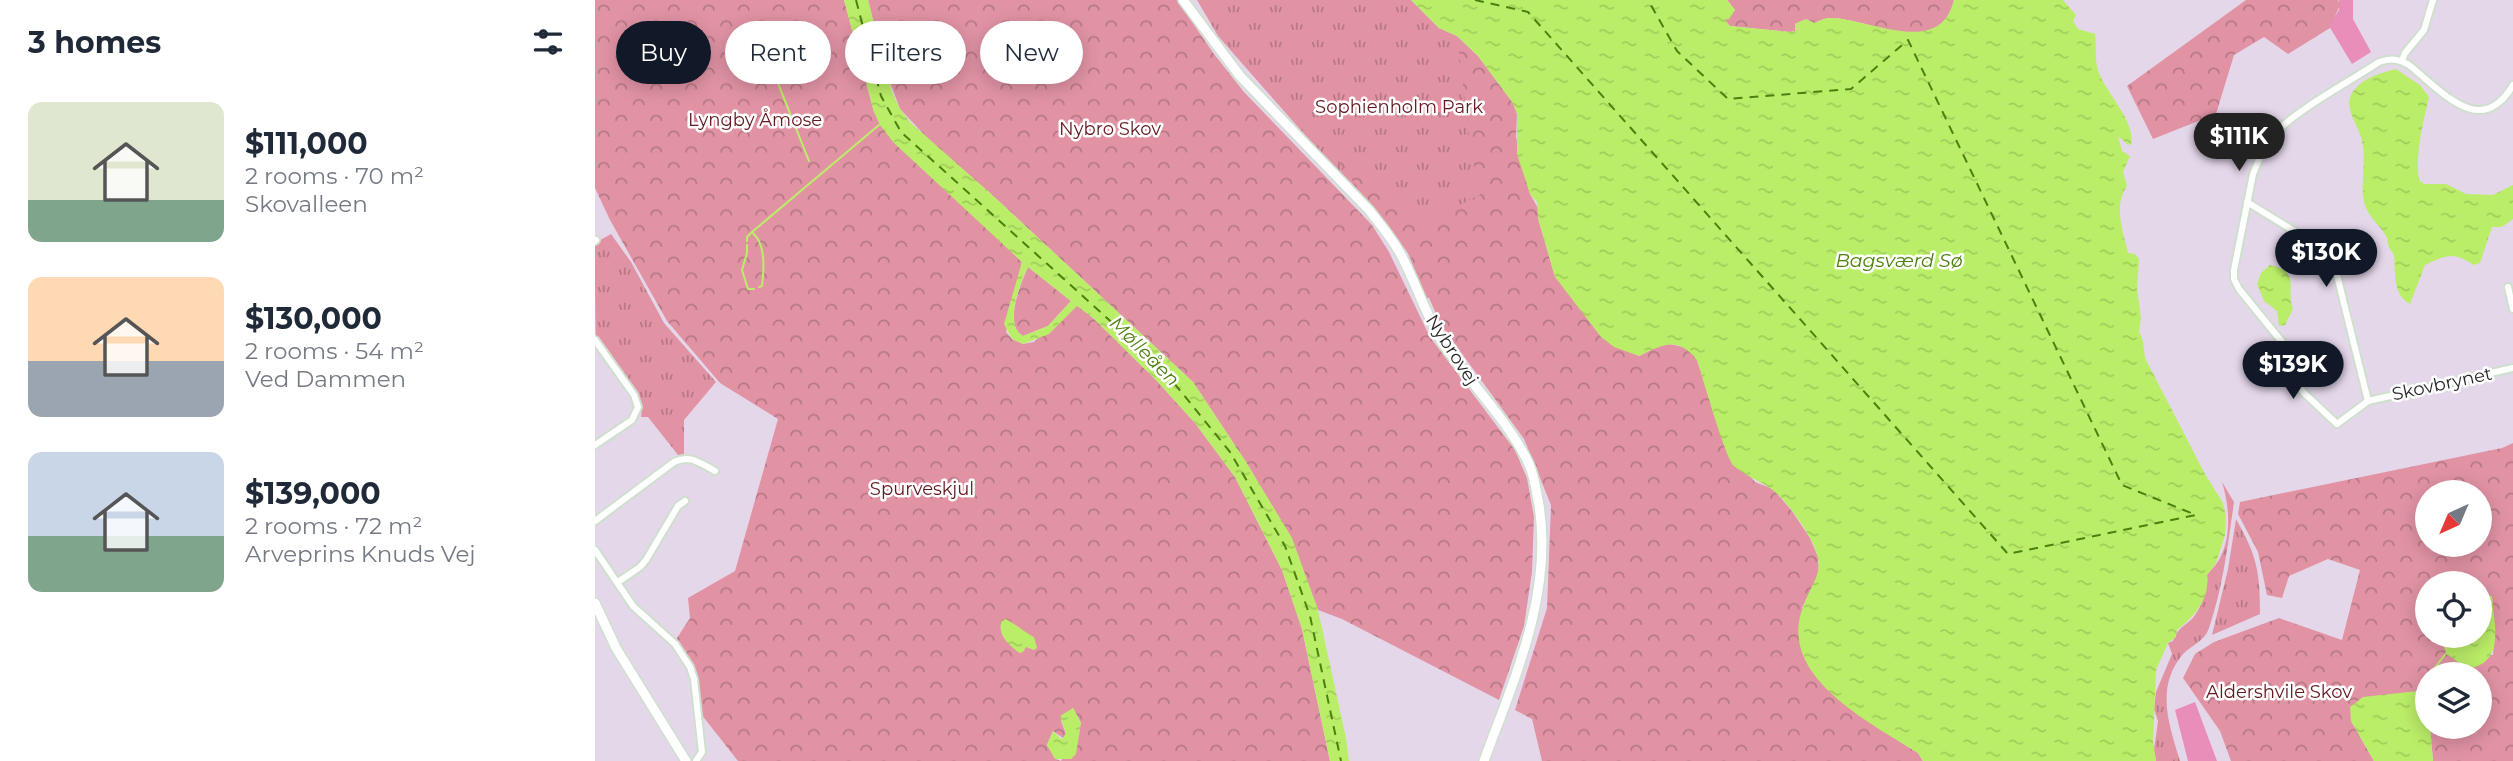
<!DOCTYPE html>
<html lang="en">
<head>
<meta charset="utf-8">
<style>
	body { margin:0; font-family:Montserrat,sans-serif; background:#f6f6f7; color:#1f2937; height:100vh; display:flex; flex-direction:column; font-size:26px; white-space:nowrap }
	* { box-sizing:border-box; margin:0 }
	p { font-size:23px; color:#747a83 }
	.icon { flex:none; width:38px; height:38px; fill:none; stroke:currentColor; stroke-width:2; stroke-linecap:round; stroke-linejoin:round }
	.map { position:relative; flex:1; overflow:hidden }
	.details { display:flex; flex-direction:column; background:#fff; width:595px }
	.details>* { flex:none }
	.hud { position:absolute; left:21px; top:21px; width:665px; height:63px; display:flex; gap:14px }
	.needle { width:46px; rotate:224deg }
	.buttons { position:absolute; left:1820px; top:480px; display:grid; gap:14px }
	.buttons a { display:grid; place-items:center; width:77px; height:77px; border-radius:50%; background:#fff; box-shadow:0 4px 18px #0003; font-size:35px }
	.price { position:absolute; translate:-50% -60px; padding:0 16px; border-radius:24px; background:#111827; color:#fff; font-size:23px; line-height:46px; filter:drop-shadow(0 2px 4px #0008) }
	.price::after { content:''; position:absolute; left:50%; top:42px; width:21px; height:16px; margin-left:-10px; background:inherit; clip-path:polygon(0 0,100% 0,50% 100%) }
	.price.current { background:#222; color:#fff }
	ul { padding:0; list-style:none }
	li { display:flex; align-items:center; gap:21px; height:175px; padding:0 28px }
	li span { display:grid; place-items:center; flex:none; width:196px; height:140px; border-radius:14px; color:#555 }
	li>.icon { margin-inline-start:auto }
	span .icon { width:84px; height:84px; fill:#fffc; stroke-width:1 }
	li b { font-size:30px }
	h2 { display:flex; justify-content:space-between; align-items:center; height:84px; padding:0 28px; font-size:30px }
	.chip { padding:0 24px; border-radius:32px; background:#fff; box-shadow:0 4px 18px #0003; font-size:24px; line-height:63px }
	.chip.current { background:#111827; color:#fff }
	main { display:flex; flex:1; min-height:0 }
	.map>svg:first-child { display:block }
	.grass { fill:url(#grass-tufts) }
	.forest { fill:url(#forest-crowns); fill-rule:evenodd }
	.pitch { fill:#e98eb8 }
	.water { fill:url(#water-ripples); fill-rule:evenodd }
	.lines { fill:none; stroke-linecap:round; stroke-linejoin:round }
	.stream { stroke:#bbee68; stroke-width:2 }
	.ferry { stroke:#4c800e; stroke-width:2; stroke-dasharray:9 7; stroke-linecap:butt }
	.street-casing { stroke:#cee0cd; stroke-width:10 }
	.secondary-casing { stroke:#cee0cd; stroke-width:12 }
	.street { stroke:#fff; stroke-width:6 }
	.secondary { stroke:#fff; stroke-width:9 }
	.labels { text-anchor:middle; stroke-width:5; stroke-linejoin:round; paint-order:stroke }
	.park-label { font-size:18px; fill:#61181f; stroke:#fff }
	.street-label { font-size:18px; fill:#262626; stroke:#fff }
	.water-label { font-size:19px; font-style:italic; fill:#4c800e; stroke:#fff }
</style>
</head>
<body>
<main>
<section class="details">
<h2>3 homes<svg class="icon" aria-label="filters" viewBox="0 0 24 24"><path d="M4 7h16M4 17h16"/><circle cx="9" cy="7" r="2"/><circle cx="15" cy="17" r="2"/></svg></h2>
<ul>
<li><span style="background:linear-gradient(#dfe7d0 70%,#7fa58c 0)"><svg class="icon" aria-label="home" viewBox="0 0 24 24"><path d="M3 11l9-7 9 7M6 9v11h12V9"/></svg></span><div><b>$111,000</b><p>2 rooms · 70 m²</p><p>Skovalleen</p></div></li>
<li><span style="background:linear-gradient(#ffd9b3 60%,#9aa5b1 0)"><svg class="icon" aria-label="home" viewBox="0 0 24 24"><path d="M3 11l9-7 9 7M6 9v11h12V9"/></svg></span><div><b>$130,000</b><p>2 rooms · 54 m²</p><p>Ved Dammen</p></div></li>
<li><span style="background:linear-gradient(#c9d6e8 60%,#7fa58c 0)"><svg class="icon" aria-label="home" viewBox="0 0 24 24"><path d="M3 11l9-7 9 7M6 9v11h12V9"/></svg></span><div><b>$139,000</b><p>2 rooms · 72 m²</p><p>Arveprins Knuds Vej</p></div></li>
</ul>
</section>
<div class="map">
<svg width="1918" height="761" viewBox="0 0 1918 761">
	<defs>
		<pattern id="grass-tufts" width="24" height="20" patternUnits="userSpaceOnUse" patternTransform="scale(1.75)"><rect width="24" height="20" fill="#e193a4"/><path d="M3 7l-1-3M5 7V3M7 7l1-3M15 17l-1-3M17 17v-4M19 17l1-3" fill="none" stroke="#b67885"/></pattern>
		<pattern id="forest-crowns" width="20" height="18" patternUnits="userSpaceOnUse" patternTransform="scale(1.75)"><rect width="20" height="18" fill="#e193a4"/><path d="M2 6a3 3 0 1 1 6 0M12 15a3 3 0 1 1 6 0" fill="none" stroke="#b67885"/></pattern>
		<pattern id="water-ripples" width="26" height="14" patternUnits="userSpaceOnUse" patternTransform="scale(1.75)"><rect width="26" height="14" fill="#bbee68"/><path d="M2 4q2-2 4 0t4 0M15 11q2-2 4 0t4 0" fill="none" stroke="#a1cc5a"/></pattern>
	</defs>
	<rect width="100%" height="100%" fill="#e4d7ea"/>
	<g class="grass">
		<polygon points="602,0 816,0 844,28 862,36 948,245 831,299 805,233 725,152 623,36"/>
		<path d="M16,234l20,28 33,61 52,59 -32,38v34l-6,1 -30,-38h-7c5,-28 -33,-55 -45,-80 -1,-9 -1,-78 -1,-94z"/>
		<path d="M1627,482l12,20c-6,42 -11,85 -25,126 -4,13 -17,17 -26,26 -28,33 -14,71 -3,107h-24l-2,-11 4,-29 -4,-12 2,-17 16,-38 -4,-11 5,-2c4,-12 10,-14 19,-22 9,-10 17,-31 15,-44 4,-5 10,-11 13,-17 12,-22 9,-54 2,-76z"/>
		<path d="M1641,519c21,37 24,52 24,95l-48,21 16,-66z"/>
	</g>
	<g class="forest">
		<path d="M0,0h249l30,112 148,150 -16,70 6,7 11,5 11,-2 43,-37 16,13 63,62 39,43 40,54 47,93 20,59 28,132h-592l-37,-47 -5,-38 -6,-17 -15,-18 15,-23 -2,-20 47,-27 43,-152 -58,-36 -53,-62 -57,-101 -15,-32zM478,708l8,15 -20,38 -5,-2 -9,-14 6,-14 10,7 3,-4 -5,-13z"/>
		<polygon points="273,0 582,0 619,54 649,92 777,225 794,252 835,337 920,450 932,478 939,517 937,572 929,626 904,700 747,619 723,610 696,538 651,462 598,382 395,193 338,144 305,109 290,69"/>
		<path d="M1132,0h227c-14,60 -85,18 -124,18 -5,0 -11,3 -16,5l-8,-4 -11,5v7l-5,1 -60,-6 -5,-4v-2l10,-10z"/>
		<polygon points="1651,0 1743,0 1745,5 1735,28 1693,54 1669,37 1639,55 1621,114 1558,139 1532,86"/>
		<polygon points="862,36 883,56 918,103 922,114 921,137 935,194 944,210 943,218 960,277 1044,356 1070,343 1093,348 1102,360 1130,447 1160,482 1178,489 1197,511 1215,538 1223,557 1224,573 1207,608 1302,740 1323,753 1328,761 947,761 937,719 920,710 952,608 956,505 929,439 846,325 816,257 730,145 832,222 886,194 876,153"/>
		<path d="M433,267l43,34 -23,25 -25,10c-20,-11 -2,-53 5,-69z"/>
		<path d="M1918,443v318h-80l-3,-35h50v-52h-53v32l-1,-8 -75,23 23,40h-143l-11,-30 -37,-53 12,-24 19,-12 65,-24 63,22 18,-70 -32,-11 -39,17 -7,22 -15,-3 -9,-43 -20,-38 2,-12 262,-54zM1832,492h53v52h-53zM1832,583h53v13l12,1 2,44 -1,14h-45l-10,-20h-11z"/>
	</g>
	<g class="pitch">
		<polygon points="1744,0 1758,0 1758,19 1776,52 1757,64 1734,26 1744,10"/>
		<polygon points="1600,702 1622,761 1593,761 1580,710"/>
	</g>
	<g class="water">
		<path d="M249,0h24l24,92 8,17 11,14 79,70 203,189 53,80 46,76 26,72 28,128 3,23h-19l-28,-132 -20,-59 -47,-93 -40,-54 -39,-43 -63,-62 -16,-12 -28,28 -26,10 -11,-5 -8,-15 18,-62 -129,-120 -13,-17 -6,-13zM433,267l43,34 -23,25 -25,10c-20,-11 -3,-53 5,-69z"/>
		<path d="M816,0h316l8,10 -6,9 -4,1 5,6 60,6 5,-1v-7l11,-5 8,4c5,-2 11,-5 16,-5 39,0 110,41 124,-18h109l13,15 -3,6 5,8 17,5c2,13 -1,26 4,39 8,21 37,49 32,71l-3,1 -10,-9 4,15 8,5 -7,16 4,14c-14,20 -4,45 1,67l7,1 4,5 -2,30 4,29 -2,13 4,10 2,17 60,116 18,29 3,13 -1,19 -9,28 -9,12c3,24 -12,41 -30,55l-1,7 -8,6 -12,27 -3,72 3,19h-233l-5,-8c-46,-30 -142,-76 -115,-146 11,-30 25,-36 7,-69 -9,-16 -22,-35 -36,-47 -11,-9 -28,-14 -40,-25 -9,-9 -31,-88 -37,-106 -19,-24 -34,-16 -58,-4l-25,-9 -13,-10 -46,-60 -17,-59 -1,-16 -7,-8 -13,-40v-40l-4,-11 -35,-47 -21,-20 -18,-8z"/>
		<path d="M1801,69l24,16 9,12c-6,27 -14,56 -10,83l5,4h22l20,10 27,1 20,-10v34l-11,8h-10l-12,36 -6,2c-22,-14 -27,-10 -49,0l-15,39c-18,-10 -14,-31 -16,-48 -1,-5 -3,-4 -5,-9 -3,-7 0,-5 -3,-11 -6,-11 -17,-18 -21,-31 -6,-18 2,-44 -3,-64 -2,-14 -18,-31 -11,-46 8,-16 29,-22 45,-26z"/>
		<path d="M1675,265c32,7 15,24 23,44l-8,16 -6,1 -2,-15 -13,-10 -7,-17 4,-11z"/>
		<path d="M1885,596h12c2,30 14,66 -24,73l-20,-14 -10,-20h42z"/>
		<path d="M410,619c7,2 20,14 29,18l3,11 -3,2 -8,-3 -3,5 -4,1c-10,-9 -21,-16 -18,-31z"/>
		<polygon points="1823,691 1831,698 1832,726 1835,726 1838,761 1779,761 1756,721 1755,707 1768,697"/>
		<polygon points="478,708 486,723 481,754 476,759 460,759 452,745 458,731 466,739 468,738 471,733 465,716"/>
	</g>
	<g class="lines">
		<g class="stream">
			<polyline points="161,28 214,161"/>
			<path d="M158,233c13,12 11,36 9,53l-3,1"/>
			<polyline points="152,241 152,237 157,232 284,125"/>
			<polyline points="152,245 152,253 147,270 153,289 159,289"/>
			<polyline points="1835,674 1852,652"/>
		</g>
		<g class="ferry">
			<polyline points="261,0 286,96 306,132 522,327 579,383 635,452 690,546 715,616 746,761"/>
			<polyline points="880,0 933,12 1413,554 1601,515 1527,485 1313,40 1256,89 1133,99 1082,51 1053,0"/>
		</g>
		<g class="street-casing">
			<g id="street">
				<polyline points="1807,61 1810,53 1829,30 1838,0"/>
				<path d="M1918,85c-32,55 -71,6 -104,-20 -10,-6 -18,-7 -30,-3 -30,20 -78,45 -103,70 -11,12 -17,27 -23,42l-19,96v9l5,10 43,53 14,39 7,11 34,32 31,-23 145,-33"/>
				<polyline points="1652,202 1725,247 1739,263 1773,401"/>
				<polyline points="0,241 1,240"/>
				<polyline points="1913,287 1918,309"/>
				<polyline points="0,340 39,395 43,407 37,420 0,445"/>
				<path d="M0,521l79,-59c16,-8 26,1 41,9"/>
				<polyline points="0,550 38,606 80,644 95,667 99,679 107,752 101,761"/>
				<polyline points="23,582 45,567 51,560 83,506 90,501"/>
			</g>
		</g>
		<g class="secondary-casing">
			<g id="secondary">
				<path d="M588,0l57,76 129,134c11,14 22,27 31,43 17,31 26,65 46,95 27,38 63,74 83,116 6,13 7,28 10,41 14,90 -25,174 -55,256"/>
				<polyline points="0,603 21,648 91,761"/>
			</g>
		</g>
		<use href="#street" class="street"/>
		<use href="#secondary" class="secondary"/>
	</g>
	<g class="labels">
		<g class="park-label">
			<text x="804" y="113">Sophienholm Park</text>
			<text x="160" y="126">Lyngby Åmose</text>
			<text x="515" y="135">Nybro Skov</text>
			<text x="327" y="495">Spurveskjul</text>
			<text x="1684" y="698">Aldershvile Skov</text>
		</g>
		<g class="street-label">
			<text transform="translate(857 350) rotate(57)" y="6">Nybrovej</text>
			<text transform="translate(1847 384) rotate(-12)" y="6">Skovbrynet</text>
		</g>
		<g class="water-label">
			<text x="1304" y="267">Bagsværd Sø</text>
			<text transform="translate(550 351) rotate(45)" y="7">Mølleåen</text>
		</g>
	</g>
</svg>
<div class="buttons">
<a><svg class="needle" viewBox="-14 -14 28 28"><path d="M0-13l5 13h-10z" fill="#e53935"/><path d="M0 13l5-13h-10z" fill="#747a83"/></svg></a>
<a><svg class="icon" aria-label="locate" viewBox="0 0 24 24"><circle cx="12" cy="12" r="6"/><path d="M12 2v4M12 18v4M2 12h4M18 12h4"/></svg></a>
<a><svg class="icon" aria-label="layers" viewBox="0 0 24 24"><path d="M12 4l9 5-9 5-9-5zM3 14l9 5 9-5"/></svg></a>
</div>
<b class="price current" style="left:1644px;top:173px">$111K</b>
<b class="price" style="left:1731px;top:289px">$130K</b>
<b class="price" style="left:1698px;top:401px">$139K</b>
<div class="hud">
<a class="chip current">Buy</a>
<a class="chip">Rent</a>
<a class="chip">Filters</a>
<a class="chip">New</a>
</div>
</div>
</main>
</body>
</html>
